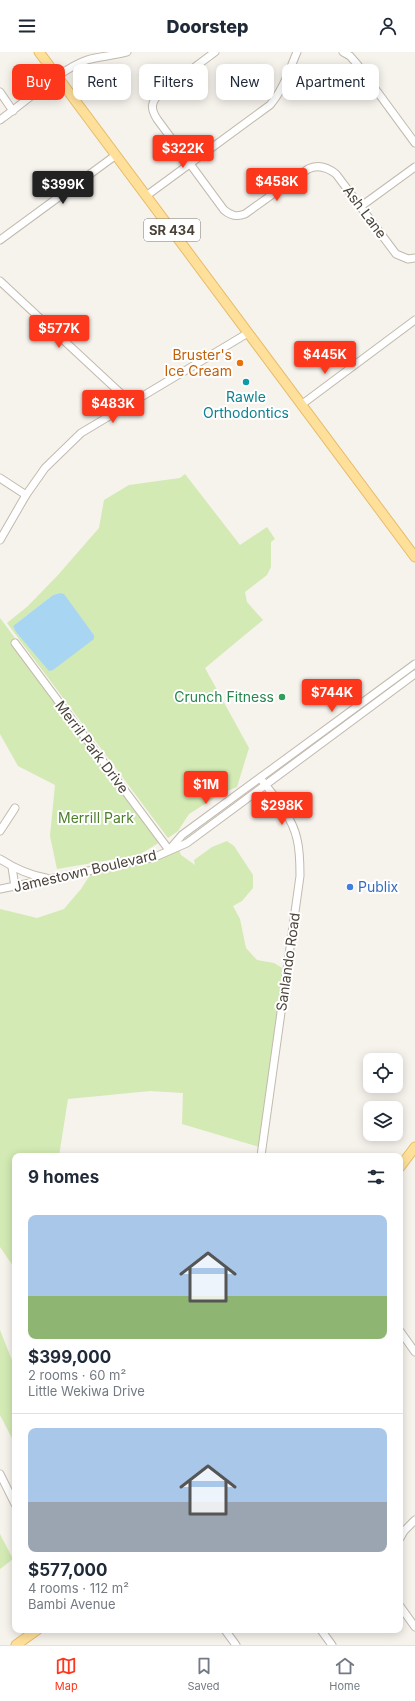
<!DOCTYPE html>
<html lang="en">
<head>
<meta charset="utf-8">
<style>
	body { margin:0; font-family:Inter,sans-serif; background:#f6f6f7; color:#1f2937; height:100vh; display:flex; flex-direction:column; font-size:15px; white-space:nowrap }
	* { box-sizing:border-box; margin:0 }
	p { font-size:13px; color:#747a83 }
	.icon { flex:none; width:22px; height:22px; fill:none; stroke:currentColor; stroke-width:2; stroke-linecap:round; stroke-linejoin:round }
	.map { position:relative; flex:1; overflow:hidden }
	.details { position:absolute; left:12px; top:1101px; width:391px; height:480px; display:flex; flex-direction:column; background:#fff; border-radius:8px; box-shadow:0 2px 10px #0003 }
	.details>* { flex:none }
	.guide { position:absolute; left:12px; top:12px; width:391px; height:36px; display:flex; gap:8px }
	.controls { position:absolute; left:363px; top:1001px; display:grid; gap:8px }
	.controls a { display:grid; place-items:center; width:40px; height:40px; border-radius:8px; background:#fff; box-shadow:0 2px 10px #0003; font-size:20px }
	.price { position:absolute; translate:-50% -34px; padding:0 9px; border-radius:4px; background:#fc371c; color:#fff; font-size:13px; line-height:26px; filter:drop-shadow(0 1px 2px #0008) }
	.price::after { content:''; position:absolute; left:50%; top:24px; width:12px; height:9px; margin-left:-6px; background:inherit; clip-path:polygon(0 0,100% 0,50% 100%) }
	.price.current { background:#222; color:#fff }
	ul { padding:0; list-style:none }
	li { display:grid; align-content:center; gap:8px; height:212px; padding:0 16px }
	li+li { border-top:1px solid #e0e1e3 }
	li span { display:grid; place-items:center; height:124px; border-radius:8px; color:#555 }
	li>.icon { margin-inline-start:auto }
	span .icon { width:72px; height:72px; fill:#fffc; stroke-width:1 }
	li b { font-size:17px }
	h2 { display:flex; justify-content:space-between; align-items:center; height:48px; padding:0 16px; font-size:17px }
	.tag { padding:0 14px; border-radius:8px; background:#fff; box-shadow:0 2px 10px #0003; font-size:14px; line-height:36px }
	.tag.current { background:#fc371c; color:#fff }
	header { display:flex; justify-content:space-between; align-items:center; height:52px; padding:0 16px; background:#fff; font-size:18px; font-weight:800 }
	.menu { display:flex; justify-content:space-around; align-items:center; height:56px; border-top:1px solid #e0e1e3; background:#fff; font-size:11px; color:#747a83 }
	.menu a { display:grid; justify-items:center; gap:2px }
	.menu .current { color:#fc371c }
	.map>svg:first-child { display:block }
	.green { fill:#d3eab4; fill-rule:evenodd }
	.water { fill:#a8d6f2 }
	.lines { fill:none; stroke-linecap:round; stroke-linejoin:round }
	.minor-casing { stroke:#c2baae; stroke-width:9 }
	.major-casing { stroke:#e6bd69; stroke-width:11 }
	.minor { stroke:#fff; stroke-width:7 }
	.major { stroke:#ffe09b; stroke-width:9 }
	.food-dot { fill:#e8710a; stroke:#fff; stroke-width:1.5 }
	.culture-dot { fill:#0f9aa8; stroke:#fff; stroke-width:1.5 }
	.leisure-dot { fill:#2e9e5b; stroke:#fff; stroke-width:1.5 }
	.shop-dot { fill:#3f7fe0; stroke:#fff; stroke-width:1.5 }
	.labels { text-anchor:middle; stroke-width:4; stroke-linejoin:round; paint-order:stroke }
	.shield { fill:#fff; stroke:#817b74; stroke-width:1 }
	.shield-label { font-size:13px; font-weight:bold; fill:#4b4339 }
	.street-label { font-size:14px; fill:#4b4339; stroke:#fff }
	.food-label { font-size:14px; fill:#c56008; stroke:#fff; text-anchor:end }
	.culture-label { font-size:14px; fill:#0d838f; stroke:#fff }
	.leisure-label { font-size:14px; fill:#27864d; stroke:#fff; text-anchor:end }
	.park-label { font-size:14px; fill:#4c7f2a; stroke:#fff }
	.shop-label { font-size:14px; fill:#366cbe; stroke:#fff; text-anchor:start }
</style>
</head>
<body>
<header><svg class="icon" aria-label="menu" viewBox="0 0 24 24"><path d="M4 6h16M4 12h16M4 18h16"/></svg>Doorstep<svg class="icon" aria-label="person" viewBox="0 0 24 24"><circle cx="12" cy="8" r="4"/><path d="M4 21q1-7 8-7t8 7"/></svg></header>
<div class="map">
<svg width="415" height="1593" viewBox="0 0 415 1593">
	<rect width="100%" height="100%" fill="#f6f2ec"/>
	<g class="green">
		<path d="M185,422l55,71 27,-18 8,12 -4,3v25l-4,8 -22,17 2,10 16,18 -58,48 44,80 -12,39 -15,6 -33,21 -11,17 -10,7 -161,-215 21,-17 30,-31 41,-47 5,-28 25,-15 51,-7zM60,541l4,2 30,40 -41,35 -40,-44 40,-31z"/>
		<polygon points="0,566 165,787 139,803 57,817 50,784 55,733 18,714 0,682"/>
		<polygon points="227,789 234,794 253,823 253,836 242,849 233,854 240,867 246,896 257,908 274,911 284,917 259,1095 182,1072 183,1041 150,1039 68,1047 59,1104 15,1104 15,1217 0,1195 0,857 37,866 64,857 81,837 90,823 156,808 179,798 181,803 195,813 194,808 212,795"/>
		<polygon points="0,1278 15,1316 15,1392 0,1363"/>
		<polygon points="0,1482 13,1507 0,1517"/>
	</g>
	<polygon class="water" points="60,541 64,542 94,583 94,587 53,618 49,619 16,580 13,574 53,543"/>
	<g class="lines">
		<g class="minor-casing">
			<g id="minor">
				<path d="M215,0l-55,41c-9,9 -10,15 -3,26l67,91c7,6 13,7 21,4l63,-45c10,-5 19,-2 28,5l60,80 12,5 7,-1"/>
				<polyline points="343,0 350,4 357,12 415,91"/>
				<polyline points="0,40 13,59"/>
				<path d="M0,68c23,-16 62,-52 87,-60 13,-4 27,-4 40,-8"/>
				<path d="M146,144l124,-91c13,-15 19,-34 27,-53"/>
				<polyline points="360,155 415,115"/>
				<polyline points="0,188 116,103"/>
				<polyline points="0,229 130,350"/>
				<polyline points="301,353 415,268"/>
				<polyline points="0,426 26,443"/>
				<polyline points="0,488 26,443 45,416 81,381 248,281"/>
				<polyline points="15,591 169,798"/>
				<path d="M260,726c14,18 32,38 37,61 3,12 3,25 3,37l-39,280"/>
				<polyline points="0,779 15,756"/>
				<polyline points="170,797 182,783 415,612"/>
				<path d="M0,807c14,9 29,16 46,19"/>
				<polyline points="12,815 15,835"/>
				<polyline points="0,837 137,809 155,805 187,791 415,622"/>
				<polyline points="400,1279 415,1300"/>
				<polyline points="0,1422 15,1452"/>
				<polyline points="400,1486 404,1479 415,1468"/>
				<polyline points="400,1554 415,1575"/>
				<polyline points="225,1578 236,1593"/>
				<polyline points="321,1578 332,1593"/>
			</g>
		</g>
		<g class="major-casing">
			<g id="major">
				<polyline points="39,0 415,505"/>
				<polyline points="400,1115 415,1095"/>
				<polyline points="16,1593 37,1578"/>
			</g>
		</g>
		<use href="#minor" class="minor"/>
		<use href="#major" class="major"/>
	</g>
	<circle class="food-dot" cx="240" cy="311" r="4"/>
	<circle class="culture-dot" cx="246" cy="330" r="4"/>
	<circle class="leisure-dot" cx="282" cy="645" r="4"/>
	<circle class="shop-dot" cx="350" cy="835" r="4"/>
	<g class="labels">
		<rect class="shield" x="144" y="167" width="56" height="22" rx="3"/>
		<g class="shield-label">
			<text x="172" y="183">SR 434</text>
		</g>
		<g class="street-label">
			<text transform="translate(365 160) rotate(53)" y="5">Ash Lane</text>
			<text transform="translate(92 695) rotate(53)" y="5">Merril Park Drive</text>
			<text transform="translate(85 819) rotate(-13)" y="5">Jamestown Boulevard</text>
			<text transform="translate(288 910) rotate(-82)" y="5">Sanlando Road</text>
		</g>
		<g class="food-label">
			<text x="232" y="308">Bruster's<tspan x="232" dy="16">Ice Cream</tspan></text>
		</g>
		<g class="culture-label">
			<text x="246" y="350">Rawle<tspan x="246" dy="16">Orthodontics</tspan></text>
		</g>
		<g class="leisure-label">
			<text x="274" y="650">Crunch Fitness</text>
		</g>
		<g class="park-label">
			<text x="96" y="771">Merrill Park</text>
		</g>
		<g class="shop-label">
			<text x="358" y="840">Publix</text>
		</g>
	</g>
</svg>
<div class="controls">
<a><svg class="icon" aria-label="locate" viewBox="0 0 24 24"><circle cx="12" cy="12" r="6"/><path d="M12 2v4M12 18v4M2 12h4M18 12h4"/></svg></a>
<a><svg class="icon" aria-label="layers" viewBox="0 0 24 24"><path d="M12 4l9 5-9 5-9-5zM3 14l9 5 9-5"/></svg></a>
</div>
<b class="price" style="left:183px;top:117px">$322K</b>
<b class="price" style="left:277px;top:150px">$458K</b>
<b class="price current" style="left:63px;top:153px">$399K</b>
<b class="price" style="left:59px;top:297px">$577K</b>
<b class="price" style="left:325px;top:323px">$445K</b>
<b class="price" style="left:113px;top:372px">$483K</b>
<b class="price" style="left:332px;top:661px">$744K</b>
<b class="price" style="left:206px;top:753px">$1M</b>
<b class="price" style="left:282px;top:774px">$298K</b>
<div class="guide">
<a class="tag current">Buy</a>
<a class="tag">Rent</a>
<a class="tag">Filters</a>
<a class="tag">New</a>
<a class="tag">Apartment</a>
</div>
<section class="details">
<h2>9 homes<svg class="icon" aria-label="filters" viewBox="0 0 24 24"><path d="M4 7h16M4 17h16"/><circle cx="9" cy="7" r="2"/><circle cx="15" cy="17" r="2"/></svg></h2>
<ul>
<li><span style="background:linear-gradient(#a9c7e8 65%,#8fb573 0)"><svg class="icon" aria-label="home" viewBox="0 0 24 24"><path d="M3 11l9-7 9 7M6 9v11h12V9"/></svg></span><div><b>$399,000</b><p>2 rooms · 60 m²</p><p>Little Wekiwa Drive</p></div></li>
<li><span style="background:linear-gradient(#a9c7e8 60%,#9aa5b1 0)"><svg class="icon" aria-label="home" viewBox="0 0 24 24"><path d="M3 11l9-7 9 7M6 9v11h12V9"/></svg></span><div><b>$577,000</b><p>4 rooms · 112 m²</p><p>Bambi Avenue</p></div></li>
</ul>
</section>
</div>
<nav class="menu">
<a class="current"><svg class="icon" aria-label="map" viewBox="0 0 24 24"><path d="M3 6l6-2 6 2 6-2v14l-6 2-6-2-6 2zM9 4v14M15 6v14"/></svg>Map</a>
<a><svg class="icon" aria-label="saved" viewBox="0 0 24 24"><path d="M7 4h10v16l-5-4-5 4z"/></svg>Saved</a>
<a><svg class="icon" aria-label="home" viewBox="0 0 24 24"><path d="M3 11l9-7 9 7M6 9v11h12V9"/></svg>Home</a>
</nav>
</body>
</html>
